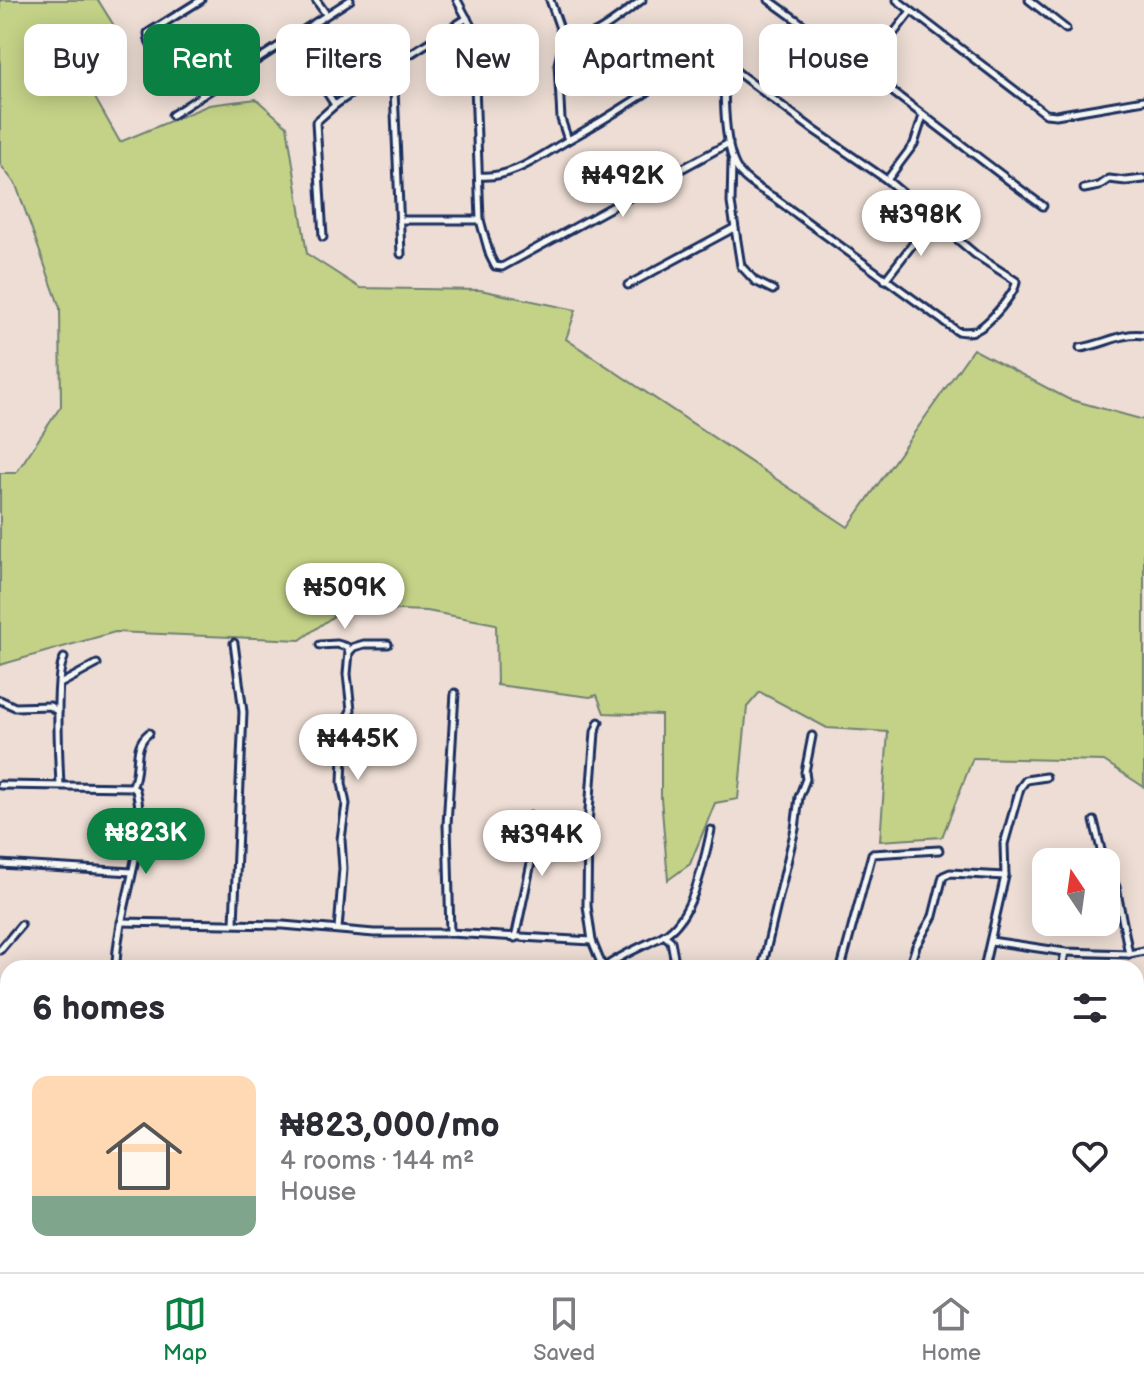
<!DOCTYPE html>
<html lang="en">
<head>
<meta charset="utf-8">
<style>
	body { margin:0; font-family:"Balsamiq Sans",sans-serif; background:#f7f7f7; color:#2b2b33; height:100vh; display:flex; flex-direction:column; font-size:30px; white-space:nowrap }
	* { box-sizing:border-box; margin:0 }
	p { font-size:26px; color:#7c7c81 }
	.icon { flex:none; width:44px; height:44px; fill:none; stroke:currentColor; stroke-width:2; stroke-linecap:round; stroke-linejoin:round }
	.map { position:relative; flex:1; overflow:hidden }
	.side { position:absolute; left:0px; top:960px; width:1144px; height:312px; display:flex; flex-direction:column; background:#fff; border-radius:24px 24px 0 0; box-shadow:0 4px 20px #0003 }
	.side>* { flex:none }
	.hud { position:absolute; left:24px; top:24px; width:1096px; height:72px; display:flex; gap:16px }
	.needle { width:52px; rotate:347deg }
	.fabs { position:absolute; left:1032px; top:848px; display:grid; gap:16px }
	.fabs a { display:grid; place-items:center; width:88px; height:88px; border-radius:16px; background:#fff; box-shadow:0 4px 20px #0003; font-size:40px }
	.price { position:absolute; translate:-50% -68px; padding:0 18px; border-radius:28px; background:#fff; color:#222; font-size:26px; line-height:52px; filter:drop-shadow(0 2px 4px #0008) }
	.price::after { content:''; position:absolute; left:50%; top:48px; width:24px; height:18px; margin-left:-12px; background:inherit; clip-path:polygon(0 0,100% 0,50% 100%) }
	.price.active { background:#0b8043; color:#fff }
	ul { padding:0; list-style:none }
	li { display:flex; align-items:center; gap:24px; height:200px; padding:0 32px }
	li+li { border-top:2px solid #e1e1e2 }
	li span { display:grid; place-items:center; flex:none; width:224px; height:160px; border-radius:16px; color:#555 }
	li>.icon { margin-inline-start:auto }
	span .icon { width:96px; height:96px; fill:#fffc; stroke-width:1 }
	li b { font-size:34px }
	h2 { display:flex; justify-content:space-between; align-items:center; height:96px; padding:0 32px; font-size:34px }
	.chip { padding:0 28px; border-radius:16px; background:#fff; box-shadow:0 4px 20px #0003; font-size:28px; line-height:72px }
	.chip.active { background:#0b8043; color:#fff }
	.dock { display:flex; justify-content:space-around; align-items:center; height:112px; border-top:2px solid #e1e1e2; background:#fff; font-size:22px; color:#7c7c81 }
	.dock a { display:grid; justify-items:center; gap:4px }
	.dock .active { color:#0b8043 }
	.map>svg:first-child { display:block }
	.green { fill:#c4d287; stroke:#708072; stroke-width:2 }
	.lines { fill:none; stroke-linecap:round; stroke-linejoin:round }
	.street-casing { stroke:#1b2f5e; stroke-width:11 }
	.street { stroke:#f6f6f2; stroke-width:5 }
</style>
</head>
<body>
<div class="map">
<svg width="1144" height="1272" viewBox="0 0 1144 1272">
	<rect width="100%" height="100%" fill="#edddd4"/>
	<filter id="ink" filterUnits="userSpaceOnUse"><feTurbulence type="fractalNoise" baseFrequency=".0125" numOctaves="2"/><feDisplacementMap in="SourceGraphic" scale="16" xChannelSelector="R" yChannelSelector="G"/><feConvolveMatrix kernelMatrix="1 2 1 2 8 2 1 2 1" color-interpolation-filters="sRGB"/></filter>
	<g filter="url(#ink)">
		<polygon class="green" points="0,0 98,0 123,40 82,75 120,142 209,105 256,99 287,126 307,254 360,288 480,290 576,310 566,339 848,527 973,349 1068,399 1144,420 1144,787 1104,761 973,758 942,837 880,841 888,732 827,728 760,692 747,707 738,799 715,803 690,864 668,880 661,798 661,715 604,713 597,695 590,697 497,685 496,624 427,611 345,608 300,640 115,632 0,665 0,473 16,473 61,406 60,308 16,185 0,164"/>
		<g class="lines">
			<g class="street-casing">
				<g id="street">
					<path d="M201,0l-53,33c0,20 21,24 34,36 8,8 14,17 21,26"/>
					<polyline points="316,0 326,14"/>
					<polyline points="457,0 473,30 480,220 490,256 495,266 502,267 729,143"/>
					<polyline points="550,0 564,40 558,64 561,119 568,140"/>
					<path d="M769,0c93,66 182,138 274,206"/>
					<polyline points="897,0 1046,114 1056,115 1144,100"/>
					<polyline points="1029,0 1066,29"/>
					<polyline points="291,37 335,105"/>
					<path d="M564,40c27,4 58,-26 78,-40"/>
					<polyline points="393,66 401,254"/>
					<polyline points="866,69 911,11"/>
					<polyline points="172,115 350,0"/>
					<polyline points="732,162 731,203 741,266 755,281 773,290"/>
					<path d="M480,176c32,3 63,-22 90,-37 51,-28 98,-60 146,-94l13,6c-8,24 -6,97 9,119 9,12 22,19 35,27l184,134c7,1 13,2 19,-1 11,-4 41,-38 40,-49l-40,-26 -89,-75 -73,-50 -89,-67"/>
					<polyline points="887,180 914,144 923,116"/>
					<polyline points="1084,189 1099,186 1109,179 1126,181 1144,179"/>
					<polyline points="399,220 480,220"/>
					<polyline points="323,237 316,122 335,105 393,65 467,18"/>
					<polyline points="885,280 933,218"/>
					<polyline points="628,285 734,228"/>
					<path d="M1080,348c24,-3 40,-16 64,-13"/>
					<polyline points="234,643 243,712 234,923"/>
					<polyline points="320,645 337,644 347,647 349,652"/>
					<polyline points="60,684 97,664"/>
					<polyline points="0,700 15,707 50,706 58,712"/>
					<polyline points="599,722 595,732 588,824 587,906 592,941 603,968"/>
					<path d="M0,785l132,2 4,3c14,55 -20,121 -20,178"/>
					<path d="M60,785c-1,-25 -6,-109 4,-127"/>
					<path d="M132,787c10,-18 -1,-40 17,-54"/>
					<polyline points="1094,821 1104,862"/>
					<polyline points="0,864 132,872"/>
					<polyline points="1106,865 1116,887 1129,954"/>
					<polyline points="121,922 283,925 374,933 450,933 592,941"/>
					<polyline points="338,929 343,869 341,839 346,804 342,783 344,726 351,710 347,674 349,652 354,647 364,644 388,644"/>
					<polyline points="450,933 447,825 455,693"/>
					<polyline points="664,935 671,941 676,968"/>
					<polyline points="515,938 531,863 531,816"/>
					<polyline points="991,941 1065,952 1129,954 1144,951"/>
					<polyline points="0,950 21,925"/>
					<path d="M604,968c19,-15 39,-21 60,-33 29,-16 40,-74 47,-105"/>
					<polyline points="762,968 795,829 799,797 806,779 805,772 812,736"/>
					<polyline points="841,968 872,854 939,850"/>
					<polyline points="909,968 916,946 933,916 943,876 950,873 1005,876"/>
					<polyline points="984,968 1005,876 1004,844 1020,788 1026,780 1046,777"/>
					<polyline points="1062,968 1065,952"/>
					<polyline points="1136,1113 1141,1126"/>
					<polyline points="1136,1209 1144,1206"/>
					<polyline points="607,1264 649,1269"/>
					<polyline points="9,1272 11,1264"/>
					<polyline points="78,1272 79,1264"/>
					<polyline points="238,1272 240,1264"/>
					<polyline points="370,1272 371,1264"/>
					<polyline points="452,1272 453,1264"/>
					<polyline points="516,1272 521,1264"/>
					<polyline points="574,1272 575,1264"/>
					<polyline points="768,1272 770,1264"/>
					<polyline points="834,1272 836,1264"/>
					<polyline points="911,1272 913,1264"/>
					<polyline points="993,1272 995,1264"/>
				</g>
			</g>
			<use href="#street" class="street"/>
		</g>
	</g>
</svg>
<div class="fabs">
<a><svg class="needle" viewBox="-14 -14 28 28"><path d="M0-13l5 13h-10z" fill="#e53935"/><path d="M0 13l5-13h-10z" fill="#7c7c81"/></svg></a>
</div>
<b class="price" style="left:623px;top:219px">₦492K</b>
<b class="price" style="left:921px;top:258px">₦398K</b>
<b class="price" style="left:345px;top:631px">₦509K</b>
<b class="price" style="left:358px;top:782px">₦445K</b>
<b class="price active" style="left:146px;top:876px">₦823K</b>
<b class="price" style="left:542px;top:878px">₦394K</b>
<div class="hud">
<a class="chip">Buy</a>
<a class="chip active">Rent</a>
<a class="chip">Filters</a>
<a class="chip">New</a>
<a class="chip">Apartment</a>
<a class="chip">House</a>
</div>
<section class="side">
<h2>6 homes<svg class="icon" aria-label="filters" viewBox="0 0 24 24"><path d="M4 7h16M4 17h16"/><circle cx="9" cy="7" r="2"/><circle cx="15" cy="17" r="2"/></svg></h2>
<ul>
<li><span style="background:linear-gradient(#ffd9b3 75%,#7fa58c 0)"><svg class="icon" aria-label="home" viewBox="0 0 24 24"><path d="M3 11l9-7 9 7M6 9v11h12V9"/></svg></span><div><b>₦823,000/mo</b><p>4 rooms · 144 m²</p><p>House</p></div><svg class="icon" aria-label="heart" viewBox="0 0 24 24"><path d="M12 20l-8-8c-3-5 5-10 8-4 3-6 11-1 8 4z"/></svg></li>
</ul>
</section>
</div>
<nav class="dock">
<a class="active"><svg class="icon" aria-label="map" viewBox="0 0 24 24"><path d="M3 6l6-2 6 2 6-2v14l-6 2-6-2-6 2zM9 4v14M15 6v14"/></svg>Map</a>
<a><svg class="icon" aria-label="saved" viewBox="0 0 24 24"><path d="M7 4h10v16l-5-4-5 4z"/></svg>Saved</a>
<a><svg class="icon" aria-label="home" viewBox="0 0 24 24"><path d="M3 11l9-7 9 7M6 9v11h12V9"/></svg>Home</a>
</nav>
</body>
</html>
